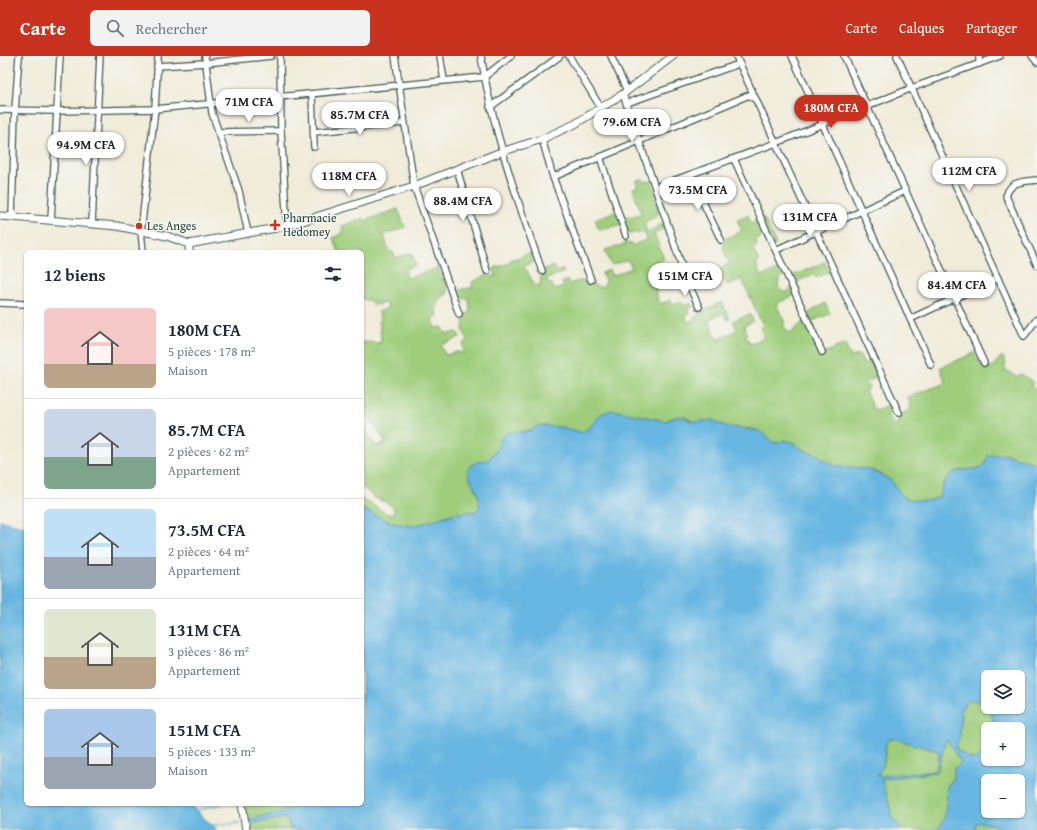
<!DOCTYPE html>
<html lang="fr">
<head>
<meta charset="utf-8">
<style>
	body { margin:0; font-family:"Gentium Book Plus",serif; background:#f2f2f3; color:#1f2937; height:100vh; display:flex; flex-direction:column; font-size:15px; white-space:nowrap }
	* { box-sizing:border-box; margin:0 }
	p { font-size:13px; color:#747a83 }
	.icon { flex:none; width:22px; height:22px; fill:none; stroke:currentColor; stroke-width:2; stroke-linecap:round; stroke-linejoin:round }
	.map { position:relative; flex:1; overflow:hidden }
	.sheet { position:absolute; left:24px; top:194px; width:340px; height:556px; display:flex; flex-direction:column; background:#fff; border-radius:6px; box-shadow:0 1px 3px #0004 }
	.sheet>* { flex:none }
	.fabs { position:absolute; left:981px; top:614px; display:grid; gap:8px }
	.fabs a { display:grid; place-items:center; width:44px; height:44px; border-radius:6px; background:#fff; box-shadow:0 1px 3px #0004; font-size:20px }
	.price { position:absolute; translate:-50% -34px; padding:0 9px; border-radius:14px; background:#fff; color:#222; font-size:13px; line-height:26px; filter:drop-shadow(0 1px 2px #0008) }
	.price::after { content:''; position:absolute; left:50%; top:24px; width:12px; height:9px; margin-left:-6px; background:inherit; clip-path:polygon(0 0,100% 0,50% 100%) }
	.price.current { background:#c8321e; color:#fff }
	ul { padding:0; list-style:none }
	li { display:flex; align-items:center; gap:12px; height:100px; padding:0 20px }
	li+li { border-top:1px solid #e0e1e3 }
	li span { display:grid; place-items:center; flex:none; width:112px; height:80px; border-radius:6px; color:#555 }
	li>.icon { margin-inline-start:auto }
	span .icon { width:48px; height:48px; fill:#fffc; stroke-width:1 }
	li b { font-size:17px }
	h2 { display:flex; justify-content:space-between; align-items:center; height:48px; padding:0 20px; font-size:17px }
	header { display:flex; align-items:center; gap:24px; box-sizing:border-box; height:56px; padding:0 20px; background:#c8321e; color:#fff }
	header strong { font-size:19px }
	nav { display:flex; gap:22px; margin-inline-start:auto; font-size:14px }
	.search { width:280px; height:36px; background:#f2f2f3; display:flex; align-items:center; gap:10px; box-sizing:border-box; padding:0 14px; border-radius:6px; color:#747a83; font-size:15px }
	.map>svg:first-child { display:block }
	.green { fill:#9fcd7b; stroke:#5f8558 }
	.water { fill:#66b6e1; stroke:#427a8a; fill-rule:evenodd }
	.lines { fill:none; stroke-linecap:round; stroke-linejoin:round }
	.stream { stroke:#66b6e1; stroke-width:1.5 }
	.minor-casing { stroke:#3e574d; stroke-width:8 }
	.tertiary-casing { stroke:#3e574d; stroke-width:9 }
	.minor { stroke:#fff; stroke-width:5.5 }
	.tertiary { stroke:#fff; stroke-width:7 }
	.poi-dot { fill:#c8321e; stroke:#f6f6f2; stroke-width:1.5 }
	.labels { text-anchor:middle; stroke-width:3; stroke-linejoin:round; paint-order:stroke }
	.poi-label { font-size:12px; fill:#1f3d34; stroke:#f6f6f2; text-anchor:start }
</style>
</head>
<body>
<header>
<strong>Carte</strong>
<div class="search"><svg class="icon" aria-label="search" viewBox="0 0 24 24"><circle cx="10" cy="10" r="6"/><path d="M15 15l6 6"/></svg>Rechercher</div>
<nav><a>Carte</a><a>Calques</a><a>Partager</a></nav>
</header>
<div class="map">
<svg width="1037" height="774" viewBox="0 0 1037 774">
	<rect width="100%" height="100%" fill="#f6f6f2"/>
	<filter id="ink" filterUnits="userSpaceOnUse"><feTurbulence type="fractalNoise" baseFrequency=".025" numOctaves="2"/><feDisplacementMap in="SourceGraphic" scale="8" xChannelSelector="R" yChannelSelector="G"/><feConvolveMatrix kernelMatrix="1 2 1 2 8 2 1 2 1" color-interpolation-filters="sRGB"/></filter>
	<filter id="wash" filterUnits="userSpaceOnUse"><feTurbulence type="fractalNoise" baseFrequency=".012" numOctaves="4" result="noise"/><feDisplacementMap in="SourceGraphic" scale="16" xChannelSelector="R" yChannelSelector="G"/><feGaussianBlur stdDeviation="0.9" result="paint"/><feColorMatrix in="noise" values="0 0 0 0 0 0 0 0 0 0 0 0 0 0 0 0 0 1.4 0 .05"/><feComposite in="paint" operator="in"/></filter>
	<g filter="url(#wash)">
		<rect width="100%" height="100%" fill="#f0ecd9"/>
		<g class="green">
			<path d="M643,123l2,3 7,-1 8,29 -3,5 -13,8 3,9 17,-9 1,5 -11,5 10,26 -11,4 1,3 -5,3 3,12 -5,2 2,3 23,-1 1,3 -18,1 4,15 12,-4 1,4 9,-3 3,5 7,-3 2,4 -6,3 2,3 -3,3 1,5 2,1 6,-3 -1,-2 4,-1v-2l24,-12 8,17 -3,1 -4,-7 -14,7 8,20 20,-10 -4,-9 17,-7 3,7 -9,5 3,8 -2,1 5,9 14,-6 -4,-10 3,-2 -21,-47 -15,6 -5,-10 -13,3 -1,-4 21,-10 -6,-16 1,-9 18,-8 -5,-11 11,-5 3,8 12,-6 13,27 -4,2 -4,-9 -3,1 -2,-3 -7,6 1,4 -4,5 6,12 -3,2 5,12 18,-6 3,7 -3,3 -1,7 5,5h4l7,-6 -4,-9 35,-15 4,10 -13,6 -2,-4 -18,8 4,10 -24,12 9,19 -2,2 6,8c8,-3 11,-10 19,-16l-1,-3 18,-11 5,11 -18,7 8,30 2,3 23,-10 6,13 8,-2 5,9 7,-2 6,15 -11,5 3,6 -4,3 9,19 15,-5 3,6 -5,4 7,10 6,-3 -2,-6 13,-7 -3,-12 38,-14 -6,-15 34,-15 8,13 5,-1 3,4 12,-13 4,7 -2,6 13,8 4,-3 12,8 -2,5 6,3v74c-16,-5 -32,-13 -49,-8 -1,3 -2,7 -4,9 -7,8 -25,0 -36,12 -5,6 -6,13 -9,20l-10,4h-8l-17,-3 -4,-4 -5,-9 -11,-10 -16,-6 -36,-4 -14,-10 -15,-5 -9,-7 -10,-3 -7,3 -4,-1 -6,-6 -13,-7 -26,-2 -16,-7 -18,2 -9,-5h-11l-8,4 -54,-11 -27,21 -5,1 -19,-5 -16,-1 -23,6 -24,15 -9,12 -18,6 -2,13c6,10 15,21 8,33l-25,3 -38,12 -21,-3 -31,-14v-10l25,15h7v-5l-4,-5 -15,-6 -13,-11v-56l4,-2 1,5 9,12 8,-2v-4l-15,-23 -7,2v-77l19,1 -2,-32 8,-2 -1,-6 -13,2 -2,-4 -9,-2v-47h-23l-6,-14 10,-5 -1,-7 21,-8 1,3 34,-12 7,18 -21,8 5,17h4l3,6 16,-5 4,12 -11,4 2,9 31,-10 9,21v5l-8,5 -1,6 -3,3 3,8 -6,2 3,10 7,-1 5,7 11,-2 2,5 -19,8 4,10 12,-3 7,1 -1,-9 5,-3 -5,-11 1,-15 5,-2 1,-4 -1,-10 -11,-1 -3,-7 18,-4 -1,-5 17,-8 2,3 5,-1 -2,-8 16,-5v-3l21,-7 2,9 -9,4 11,20 5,-1 1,-9 3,-1v-6l10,-3 3,6 5,-3 2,3 -17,7v4l5,1 2,6 10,-3 -2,-5 6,-1 1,3c23,-8 18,3 34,3l2,-5 -3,-9 7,-3 3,6 20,-8 -4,-8 -17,5 -6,-15 24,-7 5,2 13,-6 -3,-7 -7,2 -1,-2 -6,2 -7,-10 -24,6 -4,-11 19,-7 9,6 18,-4 -8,-26 4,-1v-7z"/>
			<path d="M971,644c14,0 25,16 23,29h-6c0,11 -2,25 -13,31 -5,0 -16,-7 -18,-12 -3,-5 2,-10 3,-15 2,-11 -3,-28 11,-33z"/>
			<polygon points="889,683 895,683 938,695 939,698 936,715 877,720 884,708 886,688"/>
			<polygon points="947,684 961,706 954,722 949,728 945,761 938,774 902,774 891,761 889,747 881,723 937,716 945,686"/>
			<polygon points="245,748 297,748 289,754 247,764"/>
			<polygon points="285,762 288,765 291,774 249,774 248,768"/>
			<polygon points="979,766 1002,771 1009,774 976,774 975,768"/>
		</g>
		<g class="water">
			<path d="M612,354l53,11 15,-5 14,6 18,-2 16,7 32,4 13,11 4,1 7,-3 10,3 9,7 15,5 14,10 36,4 23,11 13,18c12,3 23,5 35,-1 3,-7 4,-14 9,-20 11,-12 29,-4 36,-12 2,-2 3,-6 4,-9 17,-5 33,3 49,8v366c-8,0 -21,0 -29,0 -8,-3 -25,-11 -33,-6l1,6h-38l7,-13 2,-30 7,-9v-10l6,-3 1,-3 -14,-22 -2,2 -8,30 -56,7 8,24 3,14 10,13h-611l-3,-9 -3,-3 -37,6 -1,-4 42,-10 8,-6h65v-295l31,14 21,3 38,-12 25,-3c11,-18 -18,-34 -5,-46 4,-4 12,-4 17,-6l7,-8 5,-12 7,-7h19l11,-6h7l16,1 19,5 8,-3 13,-15zM988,621h30v30h-30zM971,644c14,0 25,16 23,29h24v30h-30v-18c-11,22 -10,23 -31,9 -2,-6 2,-9 3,-15 1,-12 -3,-30 11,-35zM889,683h6l43,12 1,3 -3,17 -59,5 6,-10 3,-22zM988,725h30v30h-30z"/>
			<polygon points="0,464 26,471 26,748 189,748 217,774 0,774"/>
		</g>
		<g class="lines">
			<g class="stream">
				<polyline points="195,755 222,748"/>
				<polyline points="212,769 240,767"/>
			</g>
		</g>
	</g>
	<g filter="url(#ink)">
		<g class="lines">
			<g class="minor-casing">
				<g id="minor">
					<polyline points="158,0 155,53 484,21 511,0"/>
					<polyline points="205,0 212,57 239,135 248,177"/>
					<polyline points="280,0 281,75 287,170"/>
					<polyline points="395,0 414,130 459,258"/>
					<polyline points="440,0 444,24"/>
					<path d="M481,0c12,76 36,143 61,215"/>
					<polyline points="569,0 601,52"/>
					<polyline points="611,0 627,35"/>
					<polyline points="736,0 899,357"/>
					<polyline points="792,0 931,309"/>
					<polyline points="844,0 984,307"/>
					<polyline points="897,0 1024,280 1037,263"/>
					<polyline points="1032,0 1037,6"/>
					<polyline points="979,8 979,0"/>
					<polyline points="157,10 206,7 271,0"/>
					<polyline points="623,38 687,225 699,251"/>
					<polyline points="312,39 314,91"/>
					<polyline points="627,47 739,8"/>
					<polyline points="490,51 560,0"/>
					<polyline points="0,54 57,55 155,53 141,175 143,196"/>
					<polyline points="218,76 281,75"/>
					<polyline points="314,76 404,67"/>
					<polyline points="542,83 553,121 591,224"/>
					<polyline points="600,101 626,180"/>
					<polyline points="734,103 822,296"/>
					<polyline points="457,113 487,215"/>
					<polyline points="690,119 721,184"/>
					<polyline points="553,121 749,39 756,44"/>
					<path d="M1037,124c-14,2 -26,0 -31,16l31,69"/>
					<polyline points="656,131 776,87 912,32 1000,0"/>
					<polyline points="12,161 15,54 19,0"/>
					<polyline points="51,164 60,0"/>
					<polyline points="92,167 100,0"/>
					<polyline points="776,194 905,135"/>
					<polyline points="0,247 26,248"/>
					<polyline points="910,263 998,222"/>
				</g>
			</g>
			<g class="tertiary-casing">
				<g id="tertiary">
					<polyline points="0,160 117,170 167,180 189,188 287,170 414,130 501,96 542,83 575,68 623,38 673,0"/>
					<polyline points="189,188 189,196"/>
					<polyline points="242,748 246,774"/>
				</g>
			</g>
			<use href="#minor" class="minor"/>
			<use href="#tertiary" class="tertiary"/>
		</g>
	</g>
	<g class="poi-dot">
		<path d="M273 163h4v4h4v4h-4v4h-4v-4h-4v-4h4z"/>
		<circle cx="139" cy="170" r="4"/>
	</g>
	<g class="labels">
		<g class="poi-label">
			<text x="283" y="166">Pharmacie<tspan x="283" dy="14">Hedomey</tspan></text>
			<text x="147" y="174">Les Anges</text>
		</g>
	</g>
</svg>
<div class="fabs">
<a><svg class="icon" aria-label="layers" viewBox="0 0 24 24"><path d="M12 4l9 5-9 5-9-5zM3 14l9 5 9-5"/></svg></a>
<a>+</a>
<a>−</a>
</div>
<b class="price" style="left:249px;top:67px">71M CFA</b>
<b class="price current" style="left:831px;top:73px">180M CFA</b>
<b class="price" style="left:360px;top:80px">85.7M CFA</b>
<b class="price" style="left:632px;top:87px">79.6M CFA</b>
<b class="price" style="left:86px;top:110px">94.9M CFA</b>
<b class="price" style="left:969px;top:136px">112M CFA</b>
<b class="price" style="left:349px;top:141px">118M CFA</b>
<b class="price" style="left:698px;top:155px">73.5M CFA</b>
<b class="price" style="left:463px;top:166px">88.4M CFA</b>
<b class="price" style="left:810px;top:182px">131M CFA</b>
<b class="price" style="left:685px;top:241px">151M CFA</b>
<b class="price" style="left:957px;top:250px">84.4M CFA</b>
<section class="sheet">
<h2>12 biens<svg class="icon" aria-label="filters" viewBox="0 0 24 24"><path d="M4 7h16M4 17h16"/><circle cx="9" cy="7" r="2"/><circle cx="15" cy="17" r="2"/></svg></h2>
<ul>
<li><span style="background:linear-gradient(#f6c9c9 70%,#b9a48a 0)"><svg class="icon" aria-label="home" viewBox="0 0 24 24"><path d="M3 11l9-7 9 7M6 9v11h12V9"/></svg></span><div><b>180M CFA</b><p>5 pièces · 178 m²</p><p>Maison</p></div></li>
<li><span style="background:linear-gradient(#c9d6e8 60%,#7fa58c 0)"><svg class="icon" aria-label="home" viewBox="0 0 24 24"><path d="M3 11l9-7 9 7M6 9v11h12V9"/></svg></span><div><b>85.7M CFA</b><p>2 pièces · 62 m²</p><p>Appartement</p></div></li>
<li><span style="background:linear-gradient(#bfe0f5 60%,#9aa5b1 0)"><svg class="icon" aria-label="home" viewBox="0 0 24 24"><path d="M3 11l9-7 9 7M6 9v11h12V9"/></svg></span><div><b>73.5M CFA</b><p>2 pièces · 64 m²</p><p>Appartement</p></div></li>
<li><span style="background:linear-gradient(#dfe7d0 60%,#b9a48a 0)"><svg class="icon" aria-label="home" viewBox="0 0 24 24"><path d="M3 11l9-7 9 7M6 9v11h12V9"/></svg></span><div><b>131M CFA</b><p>3 pièces · 86 m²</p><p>Appartement</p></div></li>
<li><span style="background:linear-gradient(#a9c7e8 60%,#9aa5b1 0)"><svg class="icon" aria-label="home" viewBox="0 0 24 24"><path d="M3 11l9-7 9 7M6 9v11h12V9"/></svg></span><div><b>151M CFA</b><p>5 pièces · 133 m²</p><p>Maison</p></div></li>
</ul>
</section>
</div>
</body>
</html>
